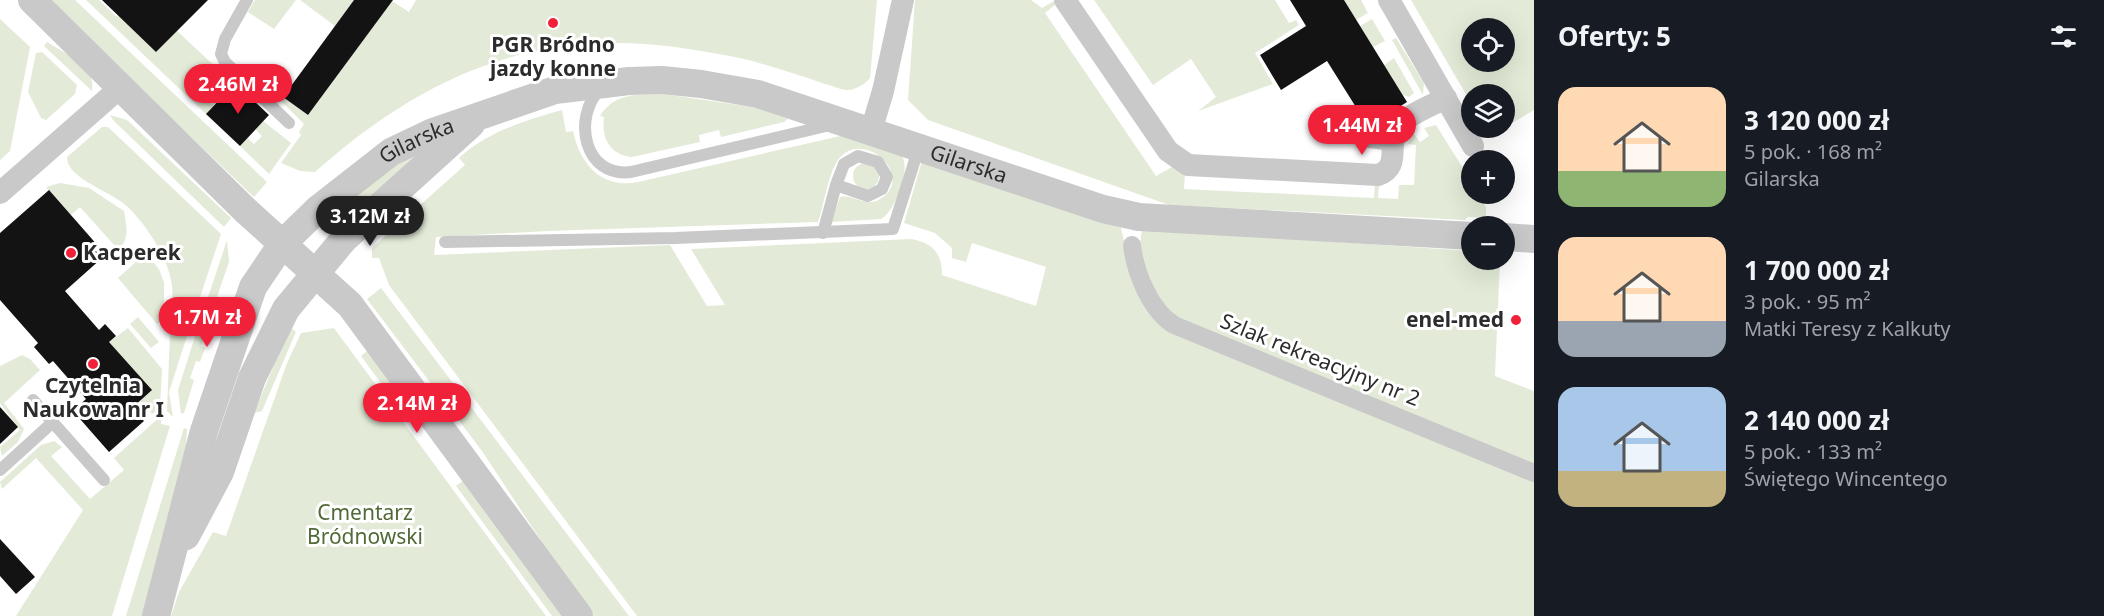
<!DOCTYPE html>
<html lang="pl">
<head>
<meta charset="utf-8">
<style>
	body { margin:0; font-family:"Noto Sans",sans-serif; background:#20242c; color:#f1f3f6; height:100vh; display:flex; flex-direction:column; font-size:22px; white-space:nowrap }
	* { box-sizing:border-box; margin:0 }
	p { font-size:20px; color:#9ea1a6 }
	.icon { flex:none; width:33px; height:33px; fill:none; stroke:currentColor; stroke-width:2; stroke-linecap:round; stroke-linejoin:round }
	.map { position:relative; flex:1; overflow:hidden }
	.drawer { display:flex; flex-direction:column; background:#171b24; width:570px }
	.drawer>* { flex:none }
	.controls { position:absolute; left:1461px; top:18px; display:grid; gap:12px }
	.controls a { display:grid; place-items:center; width:54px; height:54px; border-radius:50%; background:#171b24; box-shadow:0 6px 24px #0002; font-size:30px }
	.price { position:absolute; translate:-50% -51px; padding:0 14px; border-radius:21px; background:#f1213a; color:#fff; font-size:20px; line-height:39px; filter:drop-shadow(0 2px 3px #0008) }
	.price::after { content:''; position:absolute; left:50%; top:36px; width:18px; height:14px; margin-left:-9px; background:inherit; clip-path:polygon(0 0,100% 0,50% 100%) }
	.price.active { background:#222; color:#fff }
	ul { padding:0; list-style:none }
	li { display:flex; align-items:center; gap:18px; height:150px; padding:0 24px }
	li span { display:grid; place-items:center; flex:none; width:168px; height:120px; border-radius:18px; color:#555 }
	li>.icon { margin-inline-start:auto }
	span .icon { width:72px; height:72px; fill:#fffc; stroke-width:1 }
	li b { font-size:26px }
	h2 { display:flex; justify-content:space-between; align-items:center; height:72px; padding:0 24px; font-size:26px }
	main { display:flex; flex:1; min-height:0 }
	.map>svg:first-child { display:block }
	.green { fill:#e3ebd8; fill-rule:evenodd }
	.building { fill:#131313 }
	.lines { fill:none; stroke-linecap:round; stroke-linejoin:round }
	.service { stroke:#c9c9c9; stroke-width:12 }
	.pedestrian { stroke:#c9c9c9; stroke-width:18 }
	.minor { stroke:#c9c9c9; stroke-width:22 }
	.tertiary { stroke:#c9c9c9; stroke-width:28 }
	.poi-dot { fill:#f1213a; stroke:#fff; stroke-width:2 }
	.labels { text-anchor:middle; stroke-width:6; stroke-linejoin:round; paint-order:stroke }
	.poi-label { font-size:21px; font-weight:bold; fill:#2c2c2c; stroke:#fff }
	.street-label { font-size:21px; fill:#2c2c2c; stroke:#fff }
	.park-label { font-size:21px; fill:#526a37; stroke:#fff }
</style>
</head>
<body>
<main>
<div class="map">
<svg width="1534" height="616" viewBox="0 0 1534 616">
	<rect width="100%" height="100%" fill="#fff"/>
	<g class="green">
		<polygon points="47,0 75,0 267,182 254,197"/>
		<polygon points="86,0 99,0 116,16 176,30 234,84 222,98 215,92 207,100 214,106 206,114"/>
		<polygon points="255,0 296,0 274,29 248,12"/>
		<polygon points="300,0 354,0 335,26"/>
		<path d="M416,0h461l-7,78c-5,6 -14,12 -23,12 -7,0 -16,-5 -22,-6 -23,-8 -46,-15 -69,-22 -26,-7 -55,-11 -81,-15 -144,-19 -254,31 -360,125l-15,-1 -19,-8 20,-28 -2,-3 5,-8 -24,-24 3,-3 25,18 84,-114 17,11z"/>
		<polygon points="915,0 1031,0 1042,8 1054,1 1056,4 1045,13 1156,176 1172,167 1185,174 1184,189 1374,198 1375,185 1379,185 1378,198 1398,199 1399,185 1414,185 1416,145 1408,144 1414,134 1420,142 1429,136 1424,128 1436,125 1471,181 1472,194 1479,194 1486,208 1486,218 1468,217 1465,220 1169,205 928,120 908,100"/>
		<polygon points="1094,0 1275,0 1289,23 1296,20 1299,25 1255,53 1273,84 1198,111 1216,97 1191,59 1153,85"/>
		<polygon points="1344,0 1361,0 1368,13 1356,20"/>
		<path d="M1411,0h123v110l-43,26 -5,-8h18v-34h-32l-1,9zM1504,28v34h-32v-34z"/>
		<polygon points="0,19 30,47 10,151 0,160"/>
		<polygon points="1372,19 1385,41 1373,47 1360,26"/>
		<polygon points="1396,38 1424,83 1423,95 1392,40"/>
		<path d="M47,42c18,12 50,24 45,49l-48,-45z"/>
		<polygon points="42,52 77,85 75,94 46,120 41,118 28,92 36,53"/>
		<polygon points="1394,58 1414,93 1409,97 1403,95 1384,65"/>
		<path d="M663,94l96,14 29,11 -4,3 -63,15 -2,-7 -20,5 1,7 -68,15c-22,-2 -31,-19 -28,-40l-4,-1c15,-24 37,-21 63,-22z"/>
		<path d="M562,110l4,22 7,-1c7,33 28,58 65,51l207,-47 57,21c9,13 -7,56 -21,63l-50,3 9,-25c14,-3 25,11 40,2 39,-23 -23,-77 -45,-34 -8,16 -11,39 -17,57l-270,9 -112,6 -2,18 236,-10 37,61 18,-1 -34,-56 220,-10c22,4 31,14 31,36l94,31 10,-39 -74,-24 -6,19 -14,-4v-10l-17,-15 -31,-10 18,-62 198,63 12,50 24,39 378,165v138h-897l-248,-331 -10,-27h-7v-10l93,-83 -6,-7c30,-27 64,-37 103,-48z"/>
		<polygon points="110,115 127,120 231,218 224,227 113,120"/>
		<polygon points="263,121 291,143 269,174 240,146 247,138 254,144 262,136 255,129"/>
		<path d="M102,127h6l113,107 -29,87 -21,1c0,-14 3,-29 0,-42 -5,-25 -25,-55 -42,-72 -15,-16 -63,-29 -62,-51z"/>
		<polygon points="417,153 343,224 332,211 372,178"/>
		<circle cx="866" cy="176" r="13"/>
		<path d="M60,183l29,5 35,23c5,29 4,32 -19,50l-3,-3 13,-12 -35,-39 -9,8 -25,-28z"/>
		<path d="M1143,229l328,22 1,9h28l-5,116 39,15v77l-354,-145c-5,-4 -10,-8 -15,-13 -12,-13 -31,-64 -22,-81z"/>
		<polygon points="227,240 229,262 209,320 200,321"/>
		<polygon points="137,261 154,263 159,269 164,283 164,319 157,324 118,278"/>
		<polygon points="381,288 629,616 594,616 565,577 482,451 367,299"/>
		<polygon points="138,317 159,342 151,348 130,324"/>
		<polygon points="290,327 296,332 262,411 254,413"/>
		<polygon points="128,328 162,369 160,408 152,414 140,401 151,390 109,342"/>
		<polygon points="334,328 546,616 171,616 179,592 213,532 226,536 287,363 301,333"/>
		<polygon points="189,330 169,392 173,417 167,411 170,331"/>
		<polygon points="197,330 206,330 201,346 205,348 200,362 196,361 190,378 194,380 184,413 181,414 178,390"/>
		<polygon points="368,350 393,384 386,390 361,356"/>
		<polygon points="22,355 30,359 40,370 4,403 24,429 18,442 2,456 0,447 20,430 0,403 0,366"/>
		<polygon points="162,415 161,424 170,426 112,616 16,616 83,510 36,458 2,489 0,482 41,445 54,441 62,447 51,456 90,499 124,470 114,458"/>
		<polygon points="184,428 187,429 185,464 142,616 126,616"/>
		<polygon points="464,480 567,616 552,616 456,486"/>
	</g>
	<g class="building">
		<polygon points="102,0 208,0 156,52"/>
		<polygon points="354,0 393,0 308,115 283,97"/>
		<polygon points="1290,0 1344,0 1407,102 1374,123 1359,112 1327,61 1281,90 1260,55 1306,26"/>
		<polygon points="239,87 269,115 240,146 206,114 230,89 234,93"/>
		<polygon points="49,190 99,247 95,250 102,258 65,291 99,330 105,324 116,336 109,342 152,390 132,408 144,421 109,452 73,411 86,399 53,361 49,364 34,347 38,343 0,300 0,233"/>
		<polygon points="0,407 18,427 0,444"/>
		<polygon points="0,539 35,577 16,594 0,576"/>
	</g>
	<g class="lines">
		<g class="service">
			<polyline points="247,0 225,39 221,54 225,62 289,123"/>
			<path d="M600,89c-28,29 -16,89 31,83l199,-47"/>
			<polyline points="823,233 836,185 868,196 882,189 887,177 878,162 858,156 844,164 836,185"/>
			<polyline points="445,242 675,238 893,229 919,147"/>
			<polyline points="33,400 104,480"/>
			<polyline points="0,470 53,422"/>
		</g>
		<path class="pedestrian" d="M1132,245c3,27 18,65 42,80l360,148"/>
		<g class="minor">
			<path d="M1065,0l103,151 20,14 190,10c24,-8 8,-31 20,-48 10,-13 33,-21 48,-29"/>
			<polyline points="1389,0 1473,146"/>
			<polyline points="1356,125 1370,137 1393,140"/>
			<polyline points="871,131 883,91 903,0"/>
			<polyline points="0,193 122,86"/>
		</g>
		<g class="tertiary">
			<polyline points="32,0 245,210 350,305 579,616"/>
			<polyline points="1504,237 1534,239"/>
			<polyline points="186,536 220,472 252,378 286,309 344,239 471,124"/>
			<path id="s1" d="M156,616l48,-185 49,-144 29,-43 36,-35 73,-57 42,-20 122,-42 74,-9 33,-1 39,4 57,10 345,115 36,8 333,19"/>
		</g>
	</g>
	<g class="poi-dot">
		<circle cx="553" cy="23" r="6"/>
		<circle cx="71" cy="253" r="6"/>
		<circle cx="1516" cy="320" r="6"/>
		<circle cx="93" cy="364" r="6"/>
	</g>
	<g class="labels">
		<g class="poi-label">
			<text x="553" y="52">PGR Bródno<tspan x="553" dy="24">jazdy konne</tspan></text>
			<text x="83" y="260" text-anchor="start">Kacperek</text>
			<text x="1504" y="327" text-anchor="end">enel-med</text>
			<text x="93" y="393">Czytelnia<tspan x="93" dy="24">Naukowa nr I</tspan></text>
		</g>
		<g class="street-label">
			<text dy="7" stroke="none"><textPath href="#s1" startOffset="566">Gilarska</textPath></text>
			<text dy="7" stroke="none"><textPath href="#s1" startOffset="1140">Gilarska</textPath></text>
			<text transform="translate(1320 360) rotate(22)" y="7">Szlak rekreacyjny nr 2</text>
		</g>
		<g class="park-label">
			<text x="365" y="520">Cmentarz<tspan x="365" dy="24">Bródnowski</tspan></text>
		</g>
	</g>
</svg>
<div class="controls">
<a><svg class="icon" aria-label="locate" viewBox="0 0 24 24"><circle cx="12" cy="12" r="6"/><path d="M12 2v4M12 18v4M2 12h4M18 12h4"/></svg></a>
<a><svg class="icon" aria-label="layers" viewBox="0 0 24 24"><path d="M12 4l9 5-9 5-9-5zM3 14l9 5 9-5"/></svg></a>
<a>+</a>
<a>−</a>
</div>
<b class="price" style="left:238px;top:115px">2.46M zł</b>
<b class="price" style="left:1362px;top:156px">1.44M zł</b>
<b class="price active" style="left:370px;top:247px">3.12M zł</b>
<b class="price" style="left:207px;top:348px">1.7M zł</b>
<b class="price" style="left:417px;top:434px">2.14M zł</b>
</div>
<section class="drawer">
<h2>Oferty: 5<svg class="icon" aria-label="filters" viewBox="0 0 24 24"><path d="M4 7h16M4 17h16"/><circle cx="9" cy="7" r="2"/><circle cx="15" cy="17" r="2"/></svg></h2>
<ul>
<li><span style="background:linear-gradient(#ffd9b3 70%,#8fb573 0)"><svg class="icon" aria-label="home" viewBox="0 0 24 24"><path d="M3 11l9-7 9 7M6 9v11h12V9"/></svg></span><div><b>3 120 000 zł</b><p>5 pok. · 168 m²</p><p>Gilarska</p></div></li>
<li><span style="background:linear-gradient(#ffd9b3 70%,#9aa5b1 0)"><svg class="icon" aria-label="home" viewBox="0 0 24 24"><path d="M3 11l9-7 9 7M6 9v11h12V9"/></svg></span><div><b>1 700 000 zł</b><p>3 pok. · 95 m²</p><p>Matki Teresy z Kalkuty</p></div></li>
<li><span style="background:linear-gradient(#a9c7e8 70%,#c2b280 0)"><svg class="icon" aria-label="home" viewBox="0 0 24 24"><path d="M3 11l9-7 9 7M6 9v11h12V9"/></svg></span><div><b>2 140 000 zł</b><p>5 pok. · 133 m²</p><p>Świętego Wincentego</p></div></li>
</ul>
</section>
</main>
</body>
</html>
